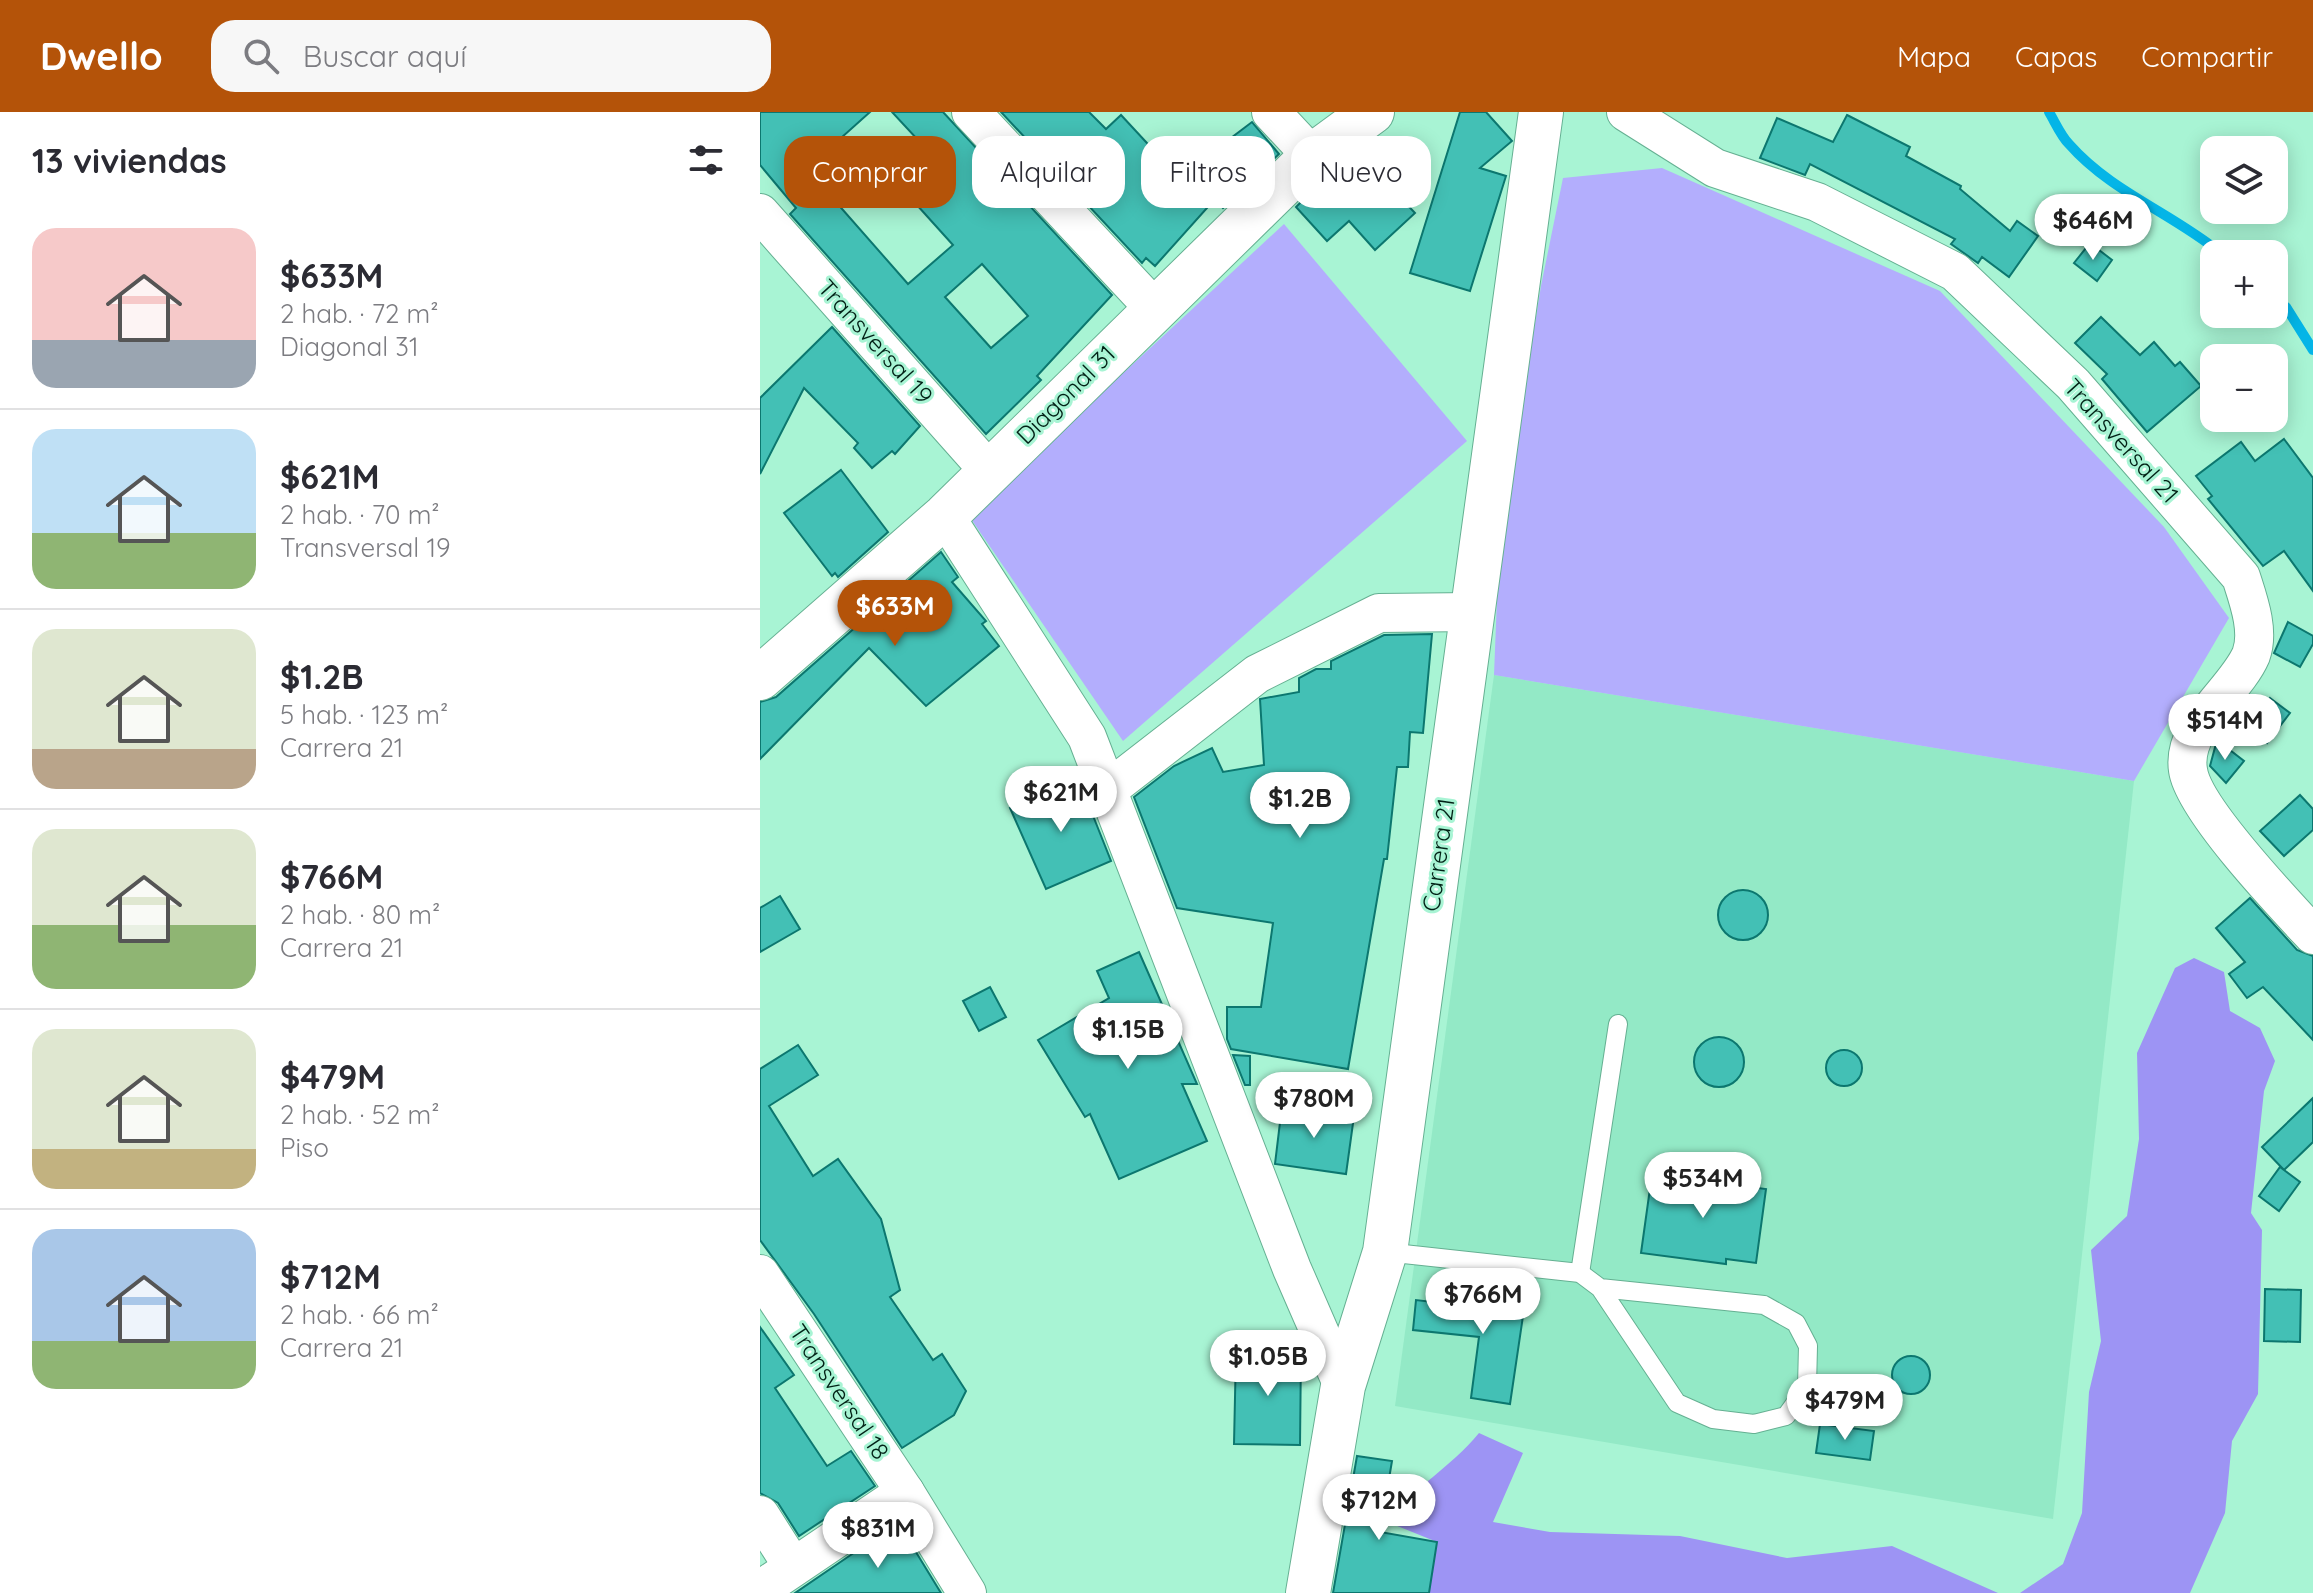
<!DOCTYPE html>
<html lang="es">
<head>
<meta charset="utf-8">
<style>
	body { margin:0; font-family:Quicksand,sans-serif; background:#f7f7f7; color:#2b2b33; height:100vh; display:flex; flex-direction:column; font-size:30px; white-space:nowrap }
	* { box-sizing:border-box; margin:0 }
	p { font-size:26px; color:#7c7c81 }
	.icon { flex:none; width:44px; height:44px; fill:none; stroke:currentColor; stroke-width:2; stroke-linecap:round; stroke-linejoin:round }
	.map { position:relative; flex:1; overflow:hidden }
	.side { display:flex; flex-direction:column; background:#fff; width:760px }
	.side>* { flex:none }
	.hud { position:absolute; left:24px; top:24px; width:760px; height:72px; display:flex; gap:16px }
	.tools { position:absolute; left:1440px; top:24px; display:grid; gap:16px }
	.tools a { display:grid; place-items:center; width:88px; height:88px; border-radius:16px; background:#fff; box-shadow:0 4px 20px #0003; font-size:40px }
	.price { position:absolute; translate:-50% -68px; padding:0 18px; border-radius:28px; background:#fff; color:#222; font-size:26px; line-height:52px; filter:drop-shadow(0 2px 4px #0008) }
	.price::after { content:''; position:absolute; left:50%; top:48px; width:24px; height:18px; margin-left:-12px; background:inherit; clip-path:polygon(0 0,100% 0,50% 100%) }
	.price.active { background:#b45309; color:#fff }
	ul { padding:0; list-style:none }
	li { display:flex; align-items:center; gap:24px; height:200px; padding:0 32px }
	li+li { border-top:2px solid #e1e1e2 }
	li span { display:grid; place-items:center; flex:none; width:224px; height:160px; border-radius:24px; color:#555 }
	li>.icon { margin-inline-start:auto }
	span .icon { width:96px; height:96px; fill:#fffc; stroke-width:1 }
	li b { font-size:34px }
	h2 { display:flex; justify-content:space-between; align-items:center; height:96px; padding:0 32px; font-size:34px }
	.pill { padding:0 28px; border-radius:24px; background:#fff; box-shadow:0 4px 20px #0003; font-size:28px; line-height:72px }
	.pill.active { background:#b45309; color:#fff }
	header { display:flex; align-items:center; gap:48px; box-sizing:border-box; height:112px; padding:0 40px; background:#b45309; color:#fff }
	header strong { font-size:38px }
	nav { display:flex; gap:44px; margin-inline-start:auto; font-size:28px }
	.search { width:560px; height:72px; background:#f7f7f7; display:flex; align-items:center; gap:20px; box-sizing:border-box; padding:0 28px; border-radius:24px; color:#7c7c81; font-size:30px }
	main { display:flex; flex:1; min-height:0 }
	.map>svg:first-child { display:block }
	.built { fill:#93e9c6 }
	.green { fill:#b3aefd }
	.forest { fill:#9d94f4 }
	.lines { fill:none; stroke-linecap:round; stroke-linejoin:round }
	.stream { stroke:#04b5e7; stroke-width:10 }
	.building { fill:#43c0b5; stroke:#0c776f; stroke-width:2; fill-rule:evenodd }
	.service-casing { stroke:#65b092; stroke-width:20 }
	.minor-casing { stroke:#65b092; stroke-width:40 }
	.tertiary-casing { stroke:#65b092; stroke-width:46 }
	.service { stroke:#fff; stroke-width:18 }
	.minor { stroke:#fff; stroke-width:38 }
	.tertiary { stroke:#fff; stroke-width:44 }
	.labels { text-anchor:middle; stroke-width:6; stroke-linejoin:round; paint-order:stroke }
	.street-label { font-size:24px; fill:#022116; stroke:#a8f4d4 }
</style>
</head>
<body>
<header>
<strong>Dwello</strong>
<div class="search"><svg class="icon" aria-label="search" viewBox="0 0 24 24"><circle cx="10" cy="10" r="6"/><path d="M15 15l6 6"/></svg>Buscar aquí</div>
<nav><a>Mapa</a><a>Capas</a><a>Compartir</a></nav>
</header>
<main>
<section class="side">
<h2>13 viviendas<svg class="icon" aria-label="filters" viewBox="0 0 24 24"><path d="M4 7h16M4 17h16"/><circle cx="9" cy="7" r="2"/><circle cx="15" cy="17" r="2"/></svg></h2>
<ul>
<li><span style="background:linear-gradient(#f6c9c9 70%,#9aa5b1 0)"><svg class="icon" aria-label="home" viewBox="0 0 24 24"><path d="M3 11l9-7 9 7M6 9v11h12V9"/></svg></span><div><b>$633M</b><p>2 hab. · 72 m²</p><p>Diagonal 31</p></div></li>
<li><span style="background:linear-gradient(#bfe0f5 65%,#8fb573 0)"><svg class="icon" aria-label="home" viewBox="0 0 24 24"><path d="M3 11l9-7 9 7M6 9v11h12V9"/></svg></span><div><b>$621M</b><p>2 hab. · 70 m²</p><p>Transversal 19</p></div></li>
<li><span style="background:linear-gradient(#dfe7d0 75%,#b9a48a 0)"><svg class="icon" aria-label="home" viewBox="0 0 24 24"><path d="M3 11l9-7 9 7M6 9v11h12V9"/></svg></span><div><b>$1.2B</b><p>5 hab. · 123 m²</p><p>Carrera 21</p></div></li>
<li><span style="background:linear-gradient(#dfe7d0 60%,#8fb573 0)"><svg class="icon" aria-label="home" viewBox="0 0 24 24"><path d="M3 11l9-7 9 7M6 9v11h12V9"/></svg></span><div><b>$766M</b><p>2 hab. · 80 m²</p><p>Carrera 21</p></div></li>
<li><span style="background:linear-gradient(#dfe7d0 75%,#c2b280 0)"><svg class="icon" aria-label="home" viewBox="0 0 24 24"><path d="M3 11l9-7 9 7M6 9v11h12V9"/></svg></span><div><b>$479M</b><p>2 hab. · 52 m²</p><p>Piso</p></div></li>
<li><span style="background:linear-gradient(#a9c7e8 70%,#8fb573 0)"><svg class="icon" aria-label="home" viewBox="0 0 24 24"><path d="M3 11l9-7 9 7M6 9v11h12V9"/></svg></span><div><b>$712M</b><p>2 hab. · 66 m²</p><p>Carrera 21</p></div></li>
</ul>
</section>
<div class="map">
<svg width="1553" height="1481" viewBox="0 0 1553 1481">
	<rect width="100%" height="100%" fill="#a8f4d4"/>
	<polygon class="built" points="734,563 1374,669 1293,1407 635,1294"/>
	<g class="green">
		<polygon points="902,56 1180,179 1404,415 1469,506 1374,669 734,563 739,436 781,174 803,66"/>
		<polygon points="524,112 707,329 363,629 209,404"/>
	</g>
	<g class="forest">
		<polygon points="1434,846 1464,860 1470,899 1500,916 1515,949 1504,979 1491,1101 1502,1118 1498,1282 1472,1329 1465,1401 1430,1481 1260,1481 1303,1452 1322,1401 1329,1280 1341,1229 1331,1138 1367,1104 1379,1027 1377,941 1415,856"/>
		<path d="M719,1321l44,20 -30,69 57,10 130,4 107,22 105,-12 106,47h-569l8,-51 -52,-21c29,-33 66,-54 94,-88z"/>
	</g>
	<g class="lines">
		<g class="stream">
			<path d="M1289,0c6,10 12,24 20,32 42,48 105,70 153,110"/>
			<polyline points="1514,185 1526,195 1553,238"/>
		</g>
	</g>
	<g class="building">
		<path d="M0,0h110l-57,51 7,9 -6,5 94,107 45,-39 -55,-61 33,-30 -39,-42h51l169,183 -75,81 4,4 -55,54 -196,-220 6,-6 -36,-43zM222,152l46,52 -37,32 -46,-51z"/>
		<polygon points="241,0 329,0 346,17 361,3 411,57 417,50 438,70 477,34 471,26 492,10 519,42 463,96 455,87 395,154 386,146 382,151"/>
		<polygon points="700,0 726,0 752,29 720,56 746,64 710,179 650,161"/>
		<polygon points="1087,3 1150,35 1146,44 1201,74 1200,77 1250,119 1257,109 1278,124 1249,165 1222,145 1218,151 1191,132 1195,127 1050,52 1045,63 1000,46 1017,6 1073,30"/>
		<polygon points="598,41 655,101 615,138 589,109 567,129 536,95 568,63"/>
		<polygon points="1330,131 1352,148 1337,169 1314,151"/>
		<polygon points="1341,205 1380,243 1394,230 1415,254 1420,250 1441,274 1387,320 1342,267 1347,262 1315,231"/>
		<polygon points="72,215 160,314 135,342 132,339 112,356 94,336 98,331 44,276 0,362 0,286"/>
		<polygon points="1524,327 1553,366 1553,479 1524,439 1503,454 1448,387 1452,384 1436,364 1481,330 1495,349"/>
		<polygon points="81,358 128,420 78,465 75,461 72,464 24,401"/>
		<polygon points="181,440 198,465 192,470 226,509 222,512 239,534 166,594 109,536 0,647 0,590 16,585"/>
		<polygon points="1528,510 1553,524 1553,532 1540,555 1514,541"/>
		<polygon points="672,522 663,621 650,620 648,655 637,655 627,747 624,747 588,957 471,937 467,927 467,895 501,895 513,811 417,796 374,685 414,654 452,636 463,660 504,653 500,587 539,580 539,566 556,557 571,557 571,549 624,523"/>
		<polygon points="1510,586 1530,601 1507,631 1487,616"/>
		<polygon points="1457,628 1484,649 1466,671 1450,654"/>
		<polygon points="318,666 351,749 286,777 250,696"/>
		<polygon points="1540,683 1553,697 1553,718 1524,744 1500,719"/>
		<circle cx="983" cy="803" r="25"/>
		<polygon points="20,784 40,817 0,840 0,796"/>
		<polygon points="1490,786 1537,838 1553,844 1553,928 1503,875 1487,886 1469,862 1485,850 1456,816"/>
		<polygon points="379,840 437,972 422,972 447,1029 359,1067 330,1002 325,1005 278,928 349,886 337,859"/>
		<polygon points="230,875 246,905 219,919 203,889"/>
		<circle cx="959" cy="950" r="25"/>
		<polygon points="38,933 58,963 9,994 53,1064 78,1047 121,1107 140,1178 130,1185 173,1248 182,1242 206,1279 194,1303 142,1336 54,1202 0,1128 0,957"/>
		<circle cx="1084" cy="956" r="18"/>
		<polygon points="473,943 490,944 490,973 485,973"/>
		<polygon points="1553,986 1553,1030 1524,1058 1502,1035"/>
		<polygon points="522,994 594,1004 586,1062 515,1052"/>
		<polygon points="1520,1055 1540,1070 1519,1099 1499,1084"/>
		<polygon points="892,1062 1006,1077 996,1151 966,1147 966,1152 881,1141"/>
		<polygon points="727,1171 767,1177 750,1292 711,1286 719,1225 653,1218 656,1188 724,1196"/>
		<polygon points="1505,1177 1541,1178 1540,1230 1504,1229"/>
		<polygon points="0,1215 34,1263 15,1276 67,1354 91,1339 115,1374 39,1424 18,1391 0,1381"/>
		<polygon points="476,1239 541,1239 540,1333 474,1332"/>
		<circle cx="1151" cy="1263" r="19"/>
		<polygon points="1060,1312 1114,1319 1110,1348 1056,1341"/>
		<polygon points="597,1344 632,1349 620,1420 677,1430 669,1481 573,1481"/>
		<polygon points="140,1414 181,1481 35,1481 98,1438"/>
	</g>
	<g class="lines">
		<g class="service-casing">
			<g id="service">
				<polyline points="625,1140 820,1161 840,1176 917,1291 953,1307 994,1312 1026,1304 1047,1275 1048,1234 1036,1211 1004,1193 840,1176"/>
				<polyline points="820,1161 858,912"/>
			</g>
		</g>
		<g class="minor-casing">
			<g id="minor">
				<polyline points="211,0 394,196"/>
				<polyline points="511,0 552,44"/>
				<path d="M866,0l89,56 102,34 138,70 118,112 168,193c7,22 19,54 10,78 -16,37 -70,71 -63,115 5,38 96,134 125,165"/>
				<polyline points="0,101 230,360"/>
				<polyline points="185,404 327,625 532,1157 583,1274"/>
				<polyline points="345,680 497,562 619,501 713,500"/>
				<polyline points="0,1162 145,1380 207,1481"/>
				<polyline points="0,1403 33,1455"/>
				<polyline points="0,1478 145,1380"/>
			</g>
		</g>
		<g class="tertiary-casing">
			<g id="tertiary">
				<polyline points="0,566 185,404 552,44 612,0"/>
				<polyline points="548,1481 583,1274 625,1140 781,0"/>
			</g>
		</g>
		<use href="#service" class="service"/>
		<use href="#minor" class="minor"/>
		<use href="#tertiary" class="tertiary"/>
	</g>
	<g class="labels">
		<g class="street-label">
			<text transform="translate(115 230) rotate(48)" y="8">Transversal 19</text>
			<text transform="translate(306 283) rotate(-45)" y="8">Diagonal 31</text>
			<text transform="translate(1361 329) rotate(48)" y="8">Transversal 21</text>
			<text transform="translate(679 743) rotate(-82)" y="8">Carrera 21</text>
			<text transform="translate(79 1280) rotate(56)" y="8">Transversal 18</text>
		</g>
	</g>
</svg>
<div class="tools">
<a><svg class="icon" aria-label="layers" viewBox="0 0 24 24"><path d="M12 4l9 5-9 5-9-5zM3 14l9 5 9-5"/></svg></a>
<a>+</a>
<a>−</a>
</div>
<b class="price" style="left:1333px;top:150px">$646M</b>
<b class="price active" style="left:135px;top:536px">$633M</b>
<b class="price" style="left:1465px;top:650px">$514M</b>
<b class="price" style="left:301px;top:722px">$621M</b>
<b class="price" style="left:540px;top:728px">$1.2B</b>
<b class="price" style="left:368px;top:959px">$1.15B</b>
<b class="price" style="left:554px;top:1028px">$780M</b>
<b class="price" style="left:943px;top:1108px">$534M</b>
<b class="price" style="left:723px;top:1224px">$766M</b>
<b class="price" style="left:508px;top:1286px">$1.05B</b>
<b class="price" style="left:1085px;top:1330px">$479M</b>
<b class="price" style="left:619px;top:1430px">$712M</b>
<b class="price" style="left:118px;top:1458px">$831M</b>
<div class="hud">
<a class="pill active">Comprar</a>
<a class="pill">Alquilar</a>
<a class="pill">Filtros</a>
<a class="pill">Nuevo</a>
</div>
</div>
</main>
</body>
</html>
